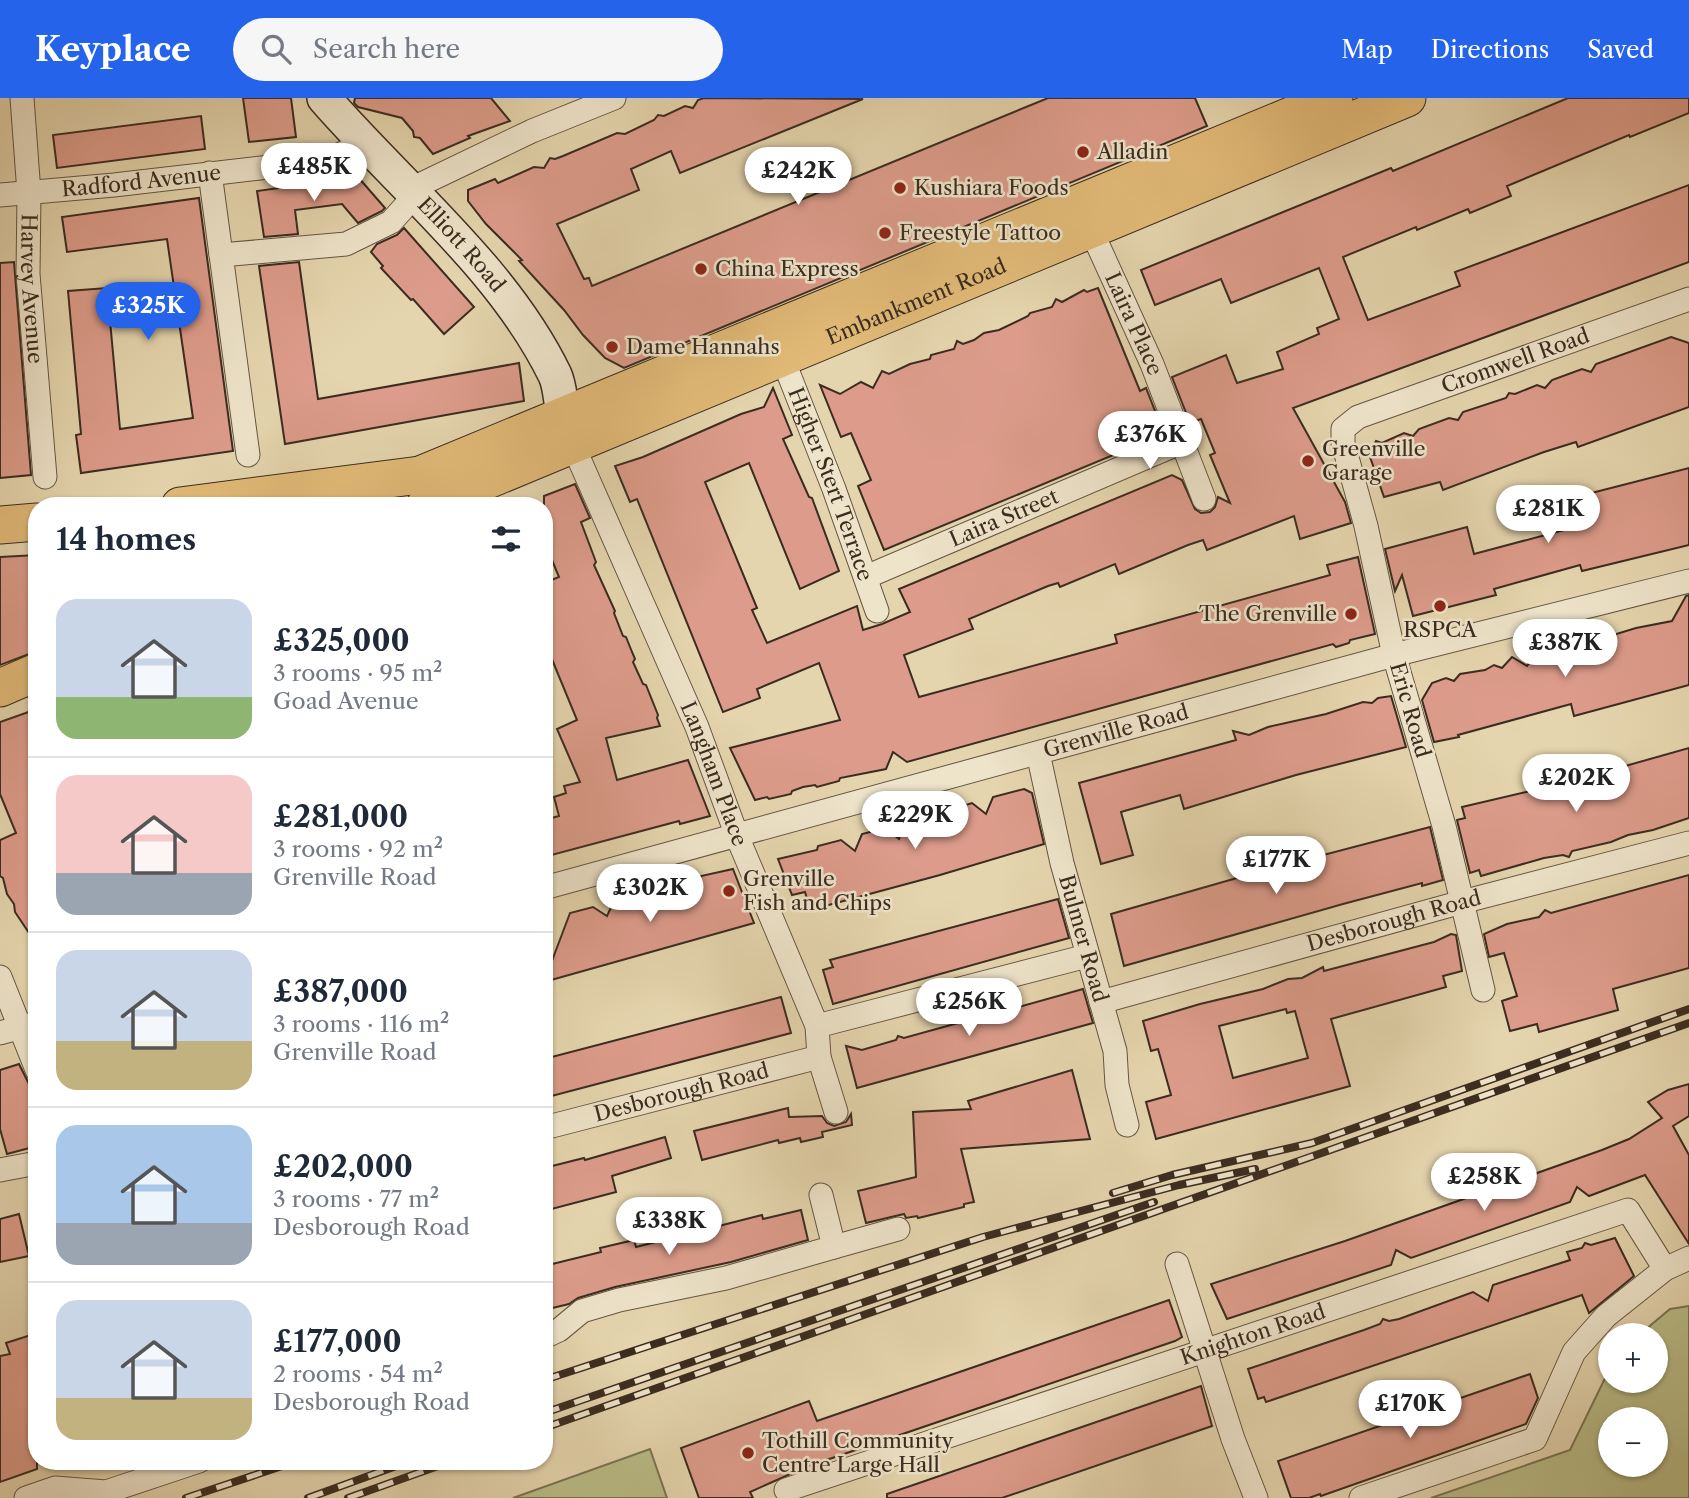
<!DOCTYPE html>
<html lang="en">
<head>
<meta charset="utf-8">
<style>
	body { margin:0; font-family:"Libre Caslon Text",serif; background:#f6f6f7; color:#1f2937; height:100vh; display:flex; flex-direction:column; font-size:26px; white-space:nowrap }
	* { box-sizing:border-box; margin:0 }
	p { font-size:23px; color:#747a83 }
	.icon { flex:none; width:38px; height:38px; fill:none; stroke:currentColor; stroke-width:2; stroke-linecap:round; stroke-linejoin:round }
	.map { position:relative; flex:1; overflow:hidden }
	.sheet { position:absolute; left:28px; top:399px; width:525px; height:973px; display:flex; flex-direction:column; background:#fff; border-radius:28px; box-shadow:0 2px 5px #0004 }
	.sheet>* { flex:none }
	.fabs { position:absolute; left:1598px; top:1225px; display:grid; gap:14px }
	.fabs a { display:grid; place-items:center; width:70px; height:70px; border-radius:50%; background:#fff; box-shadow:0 2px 5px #0004; font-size:35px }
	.price { position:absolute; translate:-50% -60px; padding:0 16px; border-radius:24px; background:#fff; color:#222; font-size:23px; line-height:46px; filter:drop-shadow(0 2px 4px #0008) }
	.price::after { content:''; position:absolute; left:50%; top:42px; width:21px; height:16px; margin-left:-10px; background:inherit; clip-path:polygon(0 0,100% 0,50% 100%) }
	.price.selected { background:#2563eb; color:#fff }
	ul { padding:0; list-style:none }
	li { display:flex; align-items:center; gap:21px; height:175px; padding:0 28px }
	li+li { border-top:2px solid #e0e1e3 }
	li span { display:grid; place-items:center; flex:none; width:196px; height:140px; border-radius:21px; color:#555 }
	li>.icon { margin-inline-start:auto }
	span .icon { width:84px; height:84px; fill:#fffc; stroke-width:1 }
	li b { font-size:30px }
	h2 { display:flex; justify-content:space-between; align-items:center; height:84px; padding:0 28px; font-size:30px }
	header { display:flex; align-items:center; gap:42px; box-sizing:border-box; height:98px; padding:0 35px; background:#2563eb; color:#fff }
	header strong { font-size:33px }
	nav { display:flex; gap:38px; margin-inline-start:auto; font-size:24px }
	.search { width:490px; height:63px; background:#f6f6f7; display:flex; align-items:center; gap:18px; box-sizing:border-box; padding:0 24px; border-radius:38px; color:#747a83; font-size:26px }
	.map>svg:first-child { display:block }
	.green { fill:#b9bc87; stroke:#7a7454; stroke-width:2; fill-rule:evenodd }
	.building { fill:#dd9c8b; stroke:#3b2c20; stroke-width:2; fill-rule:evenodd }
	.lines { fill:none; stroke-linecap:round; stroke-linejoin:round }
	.street-casing { stroke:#665644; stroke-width:25 }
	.secondary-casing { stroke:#3b2c20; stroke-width:36 }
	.primary-casing { stroke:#3b2c20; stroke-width:39 }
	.street { stroke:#eee4ca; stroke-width:23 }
	.secondary { stroke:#eee4ca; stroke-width:33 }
	.primary { stroke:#e2ba77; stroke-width:37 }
	.rail-casing { stroke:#3b2c20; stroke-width:8 }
	.rail { stroke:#eee4ca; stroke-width:5; stroke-dasharray:16; stroke-linecap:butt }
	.poi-dot { fill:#8f2418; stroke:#eee4ca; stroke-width:2.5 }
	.labels { text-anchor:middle; stroke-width:5; stroke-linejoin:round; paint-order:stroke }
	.poi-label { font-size:21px; fill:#3b2c20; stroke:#eee4ca; text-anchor:start }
	.street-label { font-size:21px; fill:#3b2c20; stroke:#eee4ca }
</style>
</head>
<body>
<header>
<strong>Keyplace</strong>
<div class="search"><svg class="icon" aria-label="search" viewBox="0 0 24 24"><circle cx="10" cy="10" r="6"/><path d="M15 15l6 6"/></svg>Search here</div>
<nav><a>Map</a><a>Directions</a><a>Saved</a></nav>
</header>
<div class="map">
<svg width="1689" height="1400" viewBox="0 0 1689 1400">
	<rect width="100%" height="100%" fill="#e5d5ae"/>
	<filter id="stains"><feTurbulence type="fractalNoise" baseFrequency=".00286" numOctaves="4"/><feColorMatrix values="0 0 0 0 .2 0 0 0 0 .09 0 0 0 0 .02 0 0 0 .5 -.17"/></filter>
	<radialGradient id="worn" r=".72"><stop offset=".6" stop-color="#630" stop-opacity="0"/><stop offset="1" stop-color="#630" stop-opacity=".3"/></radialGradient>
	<g class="green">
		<path d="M1689,1208v192h-258l139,-48 40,-82v13h46v-46h-17l31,-26zM1610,1321h46v46h-46z"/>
		<polygon points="650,1351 667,1400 513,1400"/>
	</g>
	<g class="building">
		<polygon points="243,0 291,0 296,39 249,44"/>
		<polygon points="355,0 491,0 510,23 468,38 470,40 433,56 420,40 414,39 413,33 402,20 358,9 354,5"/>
		<polygon points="704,0 863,1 680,75 671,53 631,71 639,92 557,126 584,181 589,180 592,188 1048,0 1195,0 1207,28 624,270 605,260 583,237 564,212 519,163 522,162 486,126 468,103 468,92 495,81 498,85 534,69 544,70 550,60 555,61 563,58 617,35 625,36 654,22 658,17 664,18 685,8 693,10 698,2"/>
		<polygon points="1568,0 1689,0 1689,15 1630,39 1629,37 1507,88 1511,98 1470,115 1468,111 1417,132 1416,129 1343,159 1368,222 1460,188 1455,174 1689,87 1689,164 1293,310 1345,404 1351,425 1300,441 1294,418 1207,452 1203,442 1188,447 1119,476 1115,466 1060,489 1058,485 1048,488 969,521 973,531 904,557 919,599 1117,545 1115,537 1330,477 1327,467 1358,459 1375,536 1350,542 1349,545 1336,549 1333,546 907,664 893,654 886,671 840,680 839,683 817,689 815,687 803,689 792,693 791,696 769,701 767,699 755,702 730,650 840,622 819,565 757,591 760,600 723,614 637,401 630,404 615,368 643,359 741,316 764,309 773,290 792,337 783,341 809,399 812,400 839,473 800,491 749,365 705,384 757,510 752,512 767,545 857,508 863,532 882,526 910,514 899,491 1172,377 1182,382 1195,411 1201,415 1210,414 1215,409 1218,399 1230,405 1210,357 1215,355 1201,321 1190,325 1172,279 1226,257 1237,285 1283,271 1277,254 1319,236 1317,230 1339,221 1319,170 1231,205 1221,181 1155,207 1141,172 1391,70 1393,73"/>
		<polygon points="201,18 205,51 57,70 53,37"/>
		<polygon points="358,79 385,110 382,113 358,125 342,106 295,112 298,136 264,139 257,93"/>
		<polygon points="199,100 233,353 81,375 76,337 81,336 68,193 107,190 120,331 193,320 167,141 67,154 62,119"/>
		<polygon points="404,130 474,209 444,236 413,201 411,202 381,170 383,168 371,154 377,146 397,137"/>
		<polygon points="14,164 31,377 0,380 0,165"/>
		<polygon points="299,164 318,301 519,265 524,303 285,346 259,168"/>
		<polygon points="1098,190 1140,293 1146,290 1164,336 884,452 858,388 871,382 851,335 841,339 820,287 840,296 861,284 873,290 882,273 889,276 910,266 930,261 931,257 954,251 957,243 963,246 974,242 984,235 999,232 1028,218 1030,215 1052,209 1056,201 1062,204 1084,192 1087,194"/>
		<polygon points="1671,239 1689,245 1689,309 1578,349 1576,344 1544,354 1443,392 1440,384 1384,399 1369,356 1376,343 1382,345 1404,335 1413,338 1419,331 1449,320 1458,322 1463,314 1506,300 1509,295 1515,296 1537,287 1545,290 1552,282 1582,271 1591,274 1596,266"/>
		<polygon points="1689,370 1689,447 1582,473 1580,467 1494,491 1496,497 1413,518 1402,477 1395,493 1385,451 1467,429 1474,456 1579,428 1572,400"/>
		<polygon points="575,386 590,420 581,424 596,464 594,467 615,513 614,515 623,538 626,539 630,549 635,561 633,564 643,586 646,587 658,617 657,620 660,628 606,640 617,682 688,662 710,718 680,726 679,723 544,759 544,722 559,718 554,699 566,695 564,688 580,684 557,631 577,622 544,542 544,485 559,479 544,443 544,398"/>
		<polygon points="37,457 37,553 0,567 0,459"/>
		<polygon points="1689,497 1689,587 1574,618 1571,606 1458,637 1459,639 1434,644 1422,602 1432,585 1446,580 1454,583 1460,576 1485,572 1494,567 1502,570 1512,559 1527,568 1535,556 1579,547 1583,541 1595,545 1604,535 1610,538 1636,530 1672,523 1686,498"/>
		<polygon points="1391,598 1406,649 1296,677 1184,711 1180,697 1121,714 1133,757 1101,766 1079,685 1236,642 1233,633 1249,637 1268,629 1326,616 1363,604 1372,605 1378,600"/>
		<polygon points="37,611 37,847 15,814 14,806 7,796 3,780 0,778 0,742 16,735 0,696 0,624"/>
		<polygon points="1689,650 1689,720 1653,732 1628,737 1611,744 1572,753 1569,759 1563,757 1544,760 1481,778 1479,772 1470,775 1457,722 1465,720 1462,709 1565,685"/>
		<polygon points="1024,691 1032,695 1044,746 940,777 810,812 805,794 792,797 778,761 817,752 818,748 841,742 855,753 862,736 885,730 899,741 906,724 928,718 941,729 949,712 972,705 986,716 993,699"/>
		<polygon points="1430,729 1443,782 1422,788 1422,785 1343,806 1124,868 1111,816 1251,776"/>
		<polygon points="733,771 754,825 544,884 570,815 593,809 607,818 614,803 636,797 651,807 657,791 680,784 695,795 701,778"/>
		<polygon points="1689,777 1689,870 1613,891 1618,912 1539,934 1537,926 1510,933 1502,903 1517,898 1504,855 1489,859 1484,836 1507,826 1539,819 1545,812 1551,815"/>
		<polygon points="1058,801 1069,840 833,906 823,872 833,869 830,862"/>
		<path d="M1451,836l5,1 6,36 -19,5 3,11 -115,32 19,67 -194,53 -10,-37 25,-7 -13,-46 -7,2 -8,-30 57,-17 63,-15 25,-10 14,-1 21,-11 1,4 110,-29zM1286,911l1,4 8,-2 13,47 -75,20 -14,-52z"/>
		<polygon points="1083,891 1093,925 857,990 846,948 862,952 896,942 898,938 904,940 976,920 974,912 990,917"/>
		<polygon points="781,899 791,935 544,1000 544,961"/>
		<polygon points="19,966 37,1002 37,1048 7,1056 0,1031 0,972"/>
		<polygon points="1072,972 1090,1041 961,1051 974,1104 964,1106 964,1109 918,1120 917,1118 906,1120 904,1116 866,1125 858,1093 916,1079 913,1014 971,1011 968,1003"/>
		<polygon points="1689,986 1689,1018 1673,1028 1689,1057 1689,1146 1645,1077 1589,1098 1577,1089 1570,1104 1411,1160 1396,1152 1391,1167 1227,1221 1211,1186 1345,1143 1602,1052 1629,1041 1662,1020 1648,1004 1668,992"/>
		<polygon points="788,1010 789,1019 822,1018 827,1025 834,1028 846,1024 851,1016 852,1027 822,1034 823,1039 801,1044 800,1040 779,1045 778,1042 702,1062 694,1033"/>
		<polygon points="665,1039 671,1060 612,1078 616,1094 544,1113 544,1070 584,1060 585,1062"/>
		<polygon points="801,1112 808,1142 731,1164 615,1189 578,1200 569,1206 544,1212 544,1168 601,1154 600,1150 634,1142 636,1149 762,1117 763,1121"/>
		<polygon points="19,1116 29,1158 0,1164 0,1121"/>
		<polygon points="1615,1140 1634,1178 1589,1215 1582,1197 1266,1304 1264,1299 1258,1301 1248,1271 1364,1232 1380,1226 1383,1221 1389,1223 1399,1221 1473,1194 1488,1203 1493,1187 1570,1162 1567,1154 1582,1150 1585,1145 1591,1147"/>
		<polygon points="1169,1202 1182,1239 1175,1243 806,1369 750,1394 753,1400 699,1400 681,1350 809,1303 817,1323"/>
		<polygon points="37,1235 37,1371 0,1384 0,1258 10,1256 6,1245"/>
		<polygon points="1530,1276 1538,1300 1526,1326 1321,1398 1320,1396 1309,1400 1291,1400 1278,1363"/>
		<polygon points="1201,1288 1212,1328 1002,1400 887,1400 887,1396"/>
	</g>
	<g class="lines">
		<g class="street-casing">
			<g id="street">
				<path id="s1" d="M22,0l7,95 -1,81 17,203"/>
				<polyline points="210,75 248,357"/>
				<polyline points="411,91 532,33 614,0"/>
				<path id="s2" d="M0,97l114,-10 215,-25 34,-17"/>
				<path id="s3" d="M1091,132l61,134 52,135"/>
				<polyline points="221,157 346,146 391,124 416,96"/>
				<path id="s4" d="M782,259l52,132 43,122"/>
				<path id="s5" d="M572,345l125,284 40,109 80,190 2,31 17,55"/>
				<path id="s6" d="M866,479l316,-135"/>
				<path id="s7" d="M1038,655l24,110 53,188 2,34 10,40"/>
				<path id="s8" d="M544,790l850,-233 295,-74"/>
				<polyline points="0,879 37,972"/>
				<path id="s9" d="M1483,892l-39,-164 -50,-171 -28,-129 -23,-83v-14l15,-12 331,-118"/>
				<path id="s10" d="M1101,904l361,-100 227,-59"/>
				<polyline points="817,928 1087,858"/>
				<polyline points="0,935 37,925"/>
				<path id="s11" d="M544,1030l275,-71"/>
				<polyline points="0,1072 37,1065"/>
				<polyline points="834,1149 898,1131"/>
				<polyline points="1177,1166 1233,1341 1256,1400"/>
				<polyline points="544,1239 559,1232 582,1213 619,1202 726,1180 834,1149 821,1097"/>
				<path id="s12" d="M786,1392l842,-280 37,59"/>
				<polyline points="26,1400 55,1390 106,1394 199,1363"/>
				<polyline points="1361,1400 1535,1341 1574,1254 1606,1218 1665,1171 1689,1160"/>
			</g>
		</g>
		<g class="secondary-casing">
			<g id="secondary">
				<path id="s13" d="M324,0c77,89 179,170 231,277 5,11 5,25 8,37 2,10 6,20 9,30"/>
			</g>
		</g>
		<g class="primary-casing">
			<g id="primary">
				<polyline points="420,377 1334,0"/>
				<polyline points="180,408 420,377 444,377"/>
				<path id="s14" d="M425,408l982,-408"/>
				<polyline points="0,427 37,424"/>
				<polyline points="0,590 37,574"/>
			</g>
		</g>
		<use href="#street" class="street"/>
		<use href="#secondary" class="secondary"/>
		<use href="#primary" class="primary"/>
		<g class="rail-casing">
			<g id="rail">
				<polyline points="1113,1095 1172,1077 1312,1045 1689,911"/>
				<polyline points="544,1282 983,1139 1179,1087 1255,1071"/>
				<polyline points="544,1315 1154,1104"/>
				<polyline points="544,1330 1689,925"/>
				<polyline points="186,1400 297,1363"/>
				<polyline points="308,1400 410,1363"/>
				<polyline points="348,1400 452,1363"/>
			</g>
		</g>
		<use href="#rail" class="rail"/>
	</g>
	<g class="poi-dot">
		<circle cx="1083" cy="54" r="7"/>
		<circle cx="900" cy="90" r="7"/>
		<circle cx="885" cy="135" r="7"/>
		<circle cx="701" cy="171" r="7"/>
		<circle cx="612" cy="249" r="7"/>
		<circle cx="1308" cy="363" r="7"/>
		<circle cx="1440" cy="508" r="7"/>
		<circle cx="1351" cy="516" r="7"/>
		<circle cx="729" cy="793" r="7"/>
		<circle cx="748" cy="1355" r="7"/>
	</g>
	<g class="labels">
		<g class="poi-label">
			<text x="1097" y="61">Alladin</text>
			<text x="914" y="97">Kushiara Foods</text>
			<text x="899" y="142">Freestyle Tattoo</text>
			<text x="715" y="178">China Express</text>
			<text x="626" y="256">Dame Hannahs</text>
			<text x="1322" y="358">Greenville<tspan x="1322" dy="24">Garage</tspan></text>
			<text x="1337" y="523" text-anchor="end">The Grenville</text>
			<text x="1440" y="539" text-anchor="middle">RSPCA</text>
			<text x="743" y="788">Grenville<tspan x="743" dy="24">Fish and Chips</tspan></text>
			<text x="762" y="1350">Tothill Community<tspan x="762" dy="24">Centre Large Hall</tspan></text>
		</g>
		<g class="street-label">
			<text dy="7" stroke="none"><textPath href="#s2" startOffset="142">Radford Avenue</textPath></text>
			<text dy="7" stroke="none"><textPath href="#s13" startOffset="201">Elliott Road</textPath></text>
			<text dy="7" stroke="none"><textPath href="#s1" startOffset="191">Harvey Avenue</textPath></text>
			<text dy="7" stroke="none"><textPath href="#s14" startOffset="532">Embankment Road</textPath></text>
			<text dy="7" stroke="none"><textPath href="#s3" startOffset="103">Laira Place</textPath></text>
			<text dy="7" stroke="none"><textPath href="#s9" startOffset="765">Cromwell Road</textPath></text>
			<text dy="7" stroke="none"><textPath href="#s4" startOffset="136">Higher Stert Terrace</textPath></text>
			<text dy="7" stroke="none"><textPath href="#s6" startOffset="150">Laira Street</textPath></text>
			<text transform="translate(1410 612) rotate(74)" y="7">Eric Road</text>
			<text dy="7" stroke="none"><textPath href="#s8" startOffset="593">Grenville Road</textPath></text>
			<text dy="7" stroke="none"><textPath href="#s5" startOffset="360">Langham Place</textPath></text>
			<text dy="7" stroke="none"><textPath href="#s10" startOffset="304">Desborough Road</textPath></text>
			<text dy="7" stroke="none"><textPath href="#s7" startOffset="191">Bulmer Road</textPath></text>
			<text dy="7" stroke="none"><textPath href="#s11" startOffset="142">Desborough Road</textPath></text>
			<text dy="7" stroke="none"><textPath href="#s12" startOffset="492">Knighton Road</textPath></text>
		</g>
	</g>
	<rect width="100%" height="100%" filter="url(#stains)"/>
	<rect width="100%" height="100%" fill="url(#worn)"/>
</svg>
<div class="fabs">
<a>+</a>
<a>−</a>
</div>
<b class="price" style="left:314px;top:105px">£485K</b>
<b class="price" style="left:798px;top:109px">£242K</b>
<b class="price selected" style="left:148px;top:244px">£325K</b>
<b class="price" style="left:1150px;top:373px">£376K</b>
<b class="price" style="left:1548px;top:447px">£281K</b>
<b class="price" style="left:1565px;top:581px">£387K</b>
<b class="price" style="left:1576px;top:716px">£202K</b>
<b class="price" style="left:915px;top:753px">£229K</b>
<b class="price" style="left:1276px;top:798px">£177K</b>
<b class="price" style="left:650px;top:826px">£302K</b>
<b class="price" style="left:969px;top:940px">£256K</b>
<b class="price" style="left:1484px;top:1115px">£258K</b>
<b class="price" style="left:669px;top:1159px">£338K</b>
<b class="price" style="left:1410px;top:1342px">£170K</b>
<section class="sheet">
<h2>14 homes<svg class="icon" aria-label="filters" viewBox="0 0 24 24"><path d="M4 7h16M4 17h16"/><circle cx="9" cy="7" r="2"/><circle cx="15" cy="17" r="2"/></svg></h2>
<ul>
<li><span style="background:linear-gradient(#c9d6e8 70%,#8fb573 0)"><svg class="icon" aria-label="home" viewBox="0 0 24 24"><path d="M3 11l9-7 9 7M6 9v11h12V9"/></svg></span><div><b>£325,000</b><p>3 rooms · 95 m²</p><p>Goad Avenue</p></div></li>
<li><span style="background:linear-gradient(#f6c9c9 70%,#9aa5b1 0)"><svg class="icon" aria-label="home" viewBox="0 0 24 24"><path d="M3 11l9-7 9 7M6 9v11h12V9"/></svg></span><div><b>£281,000</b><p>3 rooms · 92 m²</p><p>Grenville Road</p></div></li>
<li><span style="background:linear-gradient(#c9d6e8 65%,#c2b280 0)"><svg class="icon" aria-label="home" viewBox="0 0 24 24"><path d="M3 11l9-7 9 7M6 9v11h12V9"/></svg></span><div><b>£387,000</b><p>3 rooms · 116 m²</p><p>Grenville Road</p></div></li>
<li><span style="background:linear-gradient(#a9c7e8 70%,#9aa5b1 0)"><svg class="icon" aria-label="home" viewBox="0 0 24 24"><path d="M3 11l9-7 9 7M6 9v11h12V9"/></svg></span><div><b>£202,000</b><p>3 rooms · 77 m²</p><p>Desborough Road</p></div></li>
<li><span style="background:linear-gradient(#c9d6e8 70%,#c2b280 0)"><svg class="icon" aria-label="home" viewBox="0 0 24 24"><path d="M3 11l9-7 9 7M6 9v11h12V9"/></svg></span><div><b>£177,000</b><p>2 rooms · 54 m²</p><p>Desborough Road</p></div></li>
</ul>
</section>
</div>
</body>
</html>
